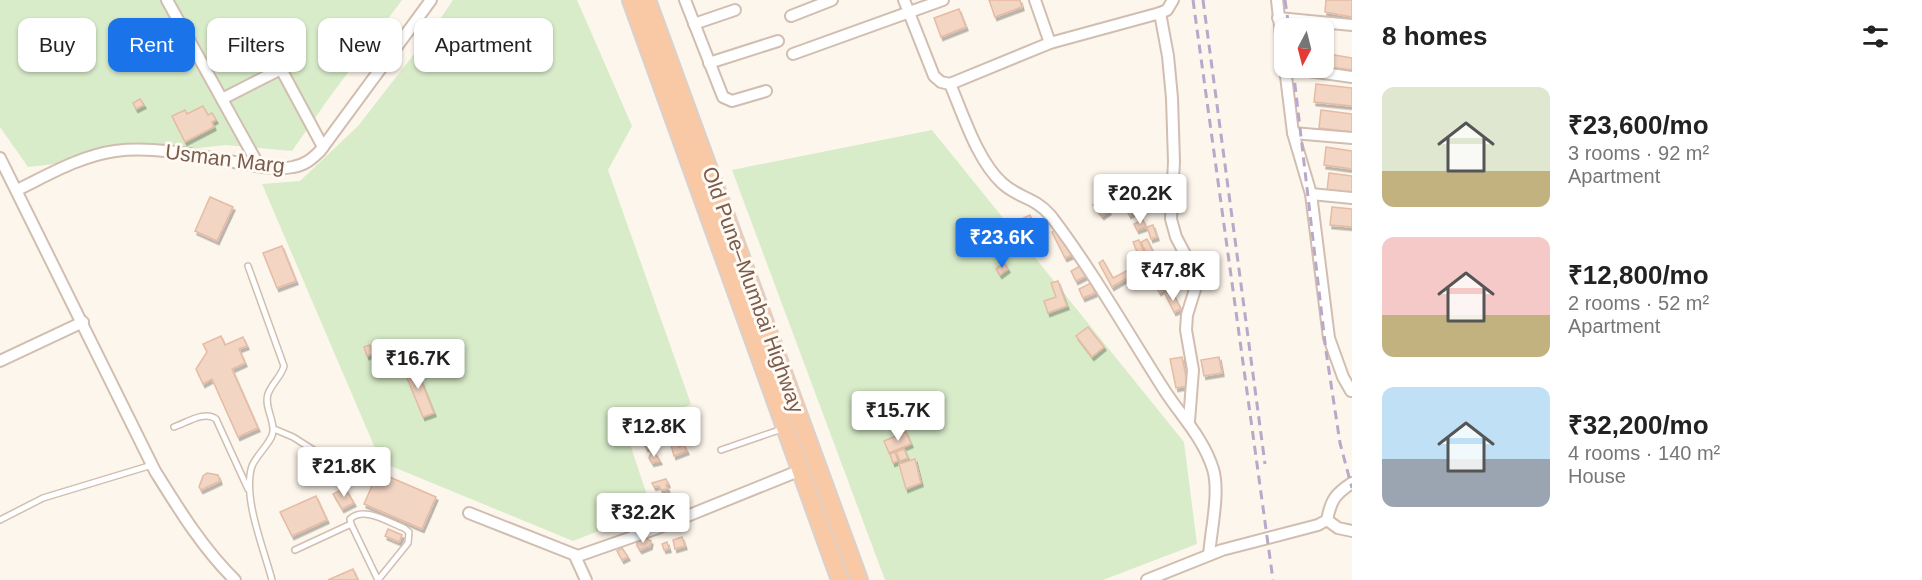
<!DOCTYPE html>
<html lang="en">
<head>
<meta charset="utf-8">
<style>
	body { margin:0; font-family:Arial,sans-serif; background:#f6f6f6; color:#222; height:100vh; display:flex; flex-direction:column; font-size:22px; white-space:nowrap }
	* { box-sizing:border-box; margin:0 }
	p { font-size:20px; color:#767676 }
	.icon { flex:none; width:33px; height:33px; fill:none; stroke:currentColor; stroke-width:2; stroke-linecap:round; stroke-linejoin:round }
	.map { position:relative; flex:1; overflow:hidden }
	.drawer { display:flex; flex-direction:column; background:#fff; width:570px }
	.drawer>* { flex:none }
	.top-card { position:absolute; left:18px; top:18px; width:570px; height:54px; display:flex; gap:12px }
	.needle { width:39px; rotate:187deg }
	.controls { position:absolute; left:1274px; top:18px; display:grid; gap:12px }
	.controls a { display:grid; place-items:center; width:60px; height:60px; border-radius:12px; background:#fff; box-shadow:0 2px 4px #0004; font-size:30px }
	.price { position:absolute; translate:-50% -51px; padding:0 14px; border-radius:6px; background:#fff; color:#222; font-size:20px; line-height:39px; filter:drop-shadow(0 2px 3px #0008) }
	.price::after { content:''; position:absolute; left:50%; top:36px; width:18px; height:14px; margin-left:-9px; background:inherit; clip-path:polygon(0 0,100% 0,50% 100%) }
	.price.on { background:#1a73e8; color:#fff }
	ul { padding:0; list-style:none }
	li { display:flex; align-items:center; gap:18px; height:150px; padding:0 30px }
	li span { display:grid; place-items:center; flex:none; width:168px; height:120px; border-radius:12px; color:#555 }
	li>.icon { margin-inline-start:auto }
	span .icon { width:72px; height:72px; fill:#fffc; stroke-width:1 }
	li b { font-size:26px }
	h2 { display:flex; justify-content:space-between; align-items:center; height:72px; padding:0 30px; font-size:26px }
	.tag { padding:0 21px; border-radius:12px; background:#fff; box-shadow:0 2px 4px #0004; font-size:21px; line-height:54px }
	.tag.on { background:#1a73e8; color:#fff }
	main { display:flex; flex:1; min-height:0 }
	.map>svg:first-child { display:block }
	.green { fill:#d8ecc9 }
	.building { fill:#f3d5c3; stroke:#e6bba3; stroke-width:1.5; filter:url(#shadow) }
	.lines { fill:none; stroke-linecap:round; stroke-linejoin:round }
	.service-casing { stroke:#d1beb0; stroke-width:8 }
	.minor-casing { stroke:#d1beb0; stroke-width:14 }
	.trunk-casing { stroke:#dad1cd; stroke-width:20 }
	.service { stroke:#fff; stroke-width:5 }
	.minor { stroke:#fff; stroke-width:10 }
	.trunk { stroke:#f9c8a4; stroke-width:16 }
	.rail { stroke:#b9a8c9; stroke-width:3; stroke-dasharray:9 6; stroke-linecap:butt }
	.labels { text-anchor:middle; stroke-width:6; stroke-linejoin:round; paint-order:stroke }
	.street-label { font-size:21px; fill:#7a5c4d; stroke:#fffaf3 }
</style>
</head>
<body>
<main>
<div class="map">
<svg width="1352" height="580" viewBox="0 0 1352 580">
	<defs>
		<filter id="shadow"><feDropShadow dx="2" dy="3.5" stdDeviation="0" flood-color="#0004"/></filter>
	</defs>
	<rect width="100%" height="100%" fill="#fdf6ec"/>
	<g class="green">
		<polygon points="0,0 402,0 329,98 292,151 226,145 28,167 0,127"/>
		<polygon points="453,0 577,0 632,126 608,170 691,404 627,435 652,510 573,541 381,462 262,184 300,181 358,126 432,31"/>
		<polygon points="932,130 1184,442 1197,544 1103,580 885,580 732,170"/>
	</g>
	<g class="building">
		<polygon points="989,0 1020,0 1022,7 995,17"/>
		<polygon points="1326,0 1352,0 1352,17 1325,12"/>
		<polygon points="959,9 966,27 941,37 934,18"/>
		<polygon points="156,53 160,59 151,65 148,58"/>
		<polygon points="1323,53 1352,58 1352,70 1323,66"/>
		<polygon points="1316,84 1352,88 1352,106 1314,102"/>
		<polygon points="140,99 144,105 136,109 133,103"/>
		<polygon points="203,106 208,115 212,113 216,120 212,122 214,127 185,142 172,116 185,110 187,114"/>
		<polygon points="1321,110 1352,114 1352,132 1319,128"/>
		<polygon points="1326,147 1352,151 1352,169 1324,165"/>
		<polygon points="1329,173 1352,176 1352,194 1327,191"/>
		<polygon points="210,197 233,207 217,241 195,231"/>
		<polygon points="1131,199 1137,211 1129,215 1123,202"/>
		<polygon points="1101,200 1109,211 1102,216 1093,205"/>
		<polygon points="1332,207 1352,209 1352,227 1330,225"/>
		<polygon points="1030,215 1036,229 1024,235 1017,221"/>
		<polygon points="1143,220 1146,227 1137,230 1134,224"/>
		<polygon points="1153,225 1157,237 1151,239 1147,227"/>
		<polygon points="1059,228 1072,255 1065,258 1052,232"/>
		<polygon points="1147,239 1157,260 1151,263 1141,242"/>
		<polygon points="1139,240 1148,262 1142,264 1133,242"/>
		<polygon points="282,246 296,281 277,288 263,253"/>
		<polygon points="1103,260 1113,278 1138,265 1141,270 1112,287 1099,263"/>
		<polygon points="1004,263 1008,269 1000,275 996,269"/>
		<polygon points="1080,266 1086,276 1076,281 1071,271"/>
		<polygon points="1058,281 1067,306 1048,313 1044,301 1056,297 1051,283"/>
		<polygon points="1161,282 1165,289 1159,292 1155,285"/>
		<polygon points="1091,283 1095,293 1083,298 1079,289"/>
		<polygon points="1172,291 1181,309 1174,312 1165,294"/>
		<polygon points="1088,327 1104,347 1092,357 1076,336"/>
		<polygon points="221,336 225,345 243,337 247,346 239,349 245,363 232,369 258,428 238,437 212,379 203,384 196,369 207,352 203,344"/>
		<polygon points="370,345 373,354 367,356 364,347"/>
		<polygon points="1182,357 1188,386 1176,388 1170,359"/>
		<polygon points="1219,357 1222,373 1204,376 1201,360"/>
		<polygon points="414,363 434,413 423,417 403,368"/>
		<polygon points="673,428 675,436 681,437 681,440 673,442 671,437 667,438 664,432"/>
		<polygon points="906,432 911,444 889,453 884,441"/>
		<polygon points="651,437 653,443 651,448 646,448 642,440"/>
		<polygon points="675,444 679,447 684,445 687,451 674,456 671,445"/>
		<polygon points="904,449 908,458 900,461 896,452"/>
		<polygon points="652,451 654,452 653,454 657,456 660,461 652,463 649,458"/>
		<polygon points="895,452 898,461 893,463 890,454"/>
		<polygon points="915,459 921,483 906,489 899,464"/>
		<polygon points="378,472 436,497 422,529 364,504"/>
		<polygon points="207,473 218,475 220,481 201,490 199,487 203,476"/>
		<polygon points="666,479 668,484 666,485 668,489 661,490 659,486 654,487 652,483"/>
		<polygon points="345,488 354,503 342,509 333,494"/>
		<polygon points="667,494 673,498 673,501 675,503 662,508 660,505 666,502 666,501 664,500 667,499"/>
		<polygon points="316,496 327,520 292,536 280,512"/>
		<polygon points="388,529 402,535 399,542 385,536"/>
		<polygon points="682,537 685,546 675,549 673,540"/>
		<polygon points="645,538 651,541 650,546 640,550 637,546 637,540"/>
		<polygon points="667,542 669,549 664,550 662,544"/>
		<polygon points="622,548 628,557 622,560 617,551"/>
		<polygon points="353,569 358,580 328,580"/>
	</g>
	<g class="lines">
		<g class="service-casing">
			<g id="service">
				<path d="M248,266l36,100c-3,11 -12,17 -16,28 -4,12 6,25 5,37 0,10 -16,23 -21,35 -10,31 12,83 20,114"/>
				<path d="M174,427c12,-4 31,-17 42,-8l32,70"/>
				<polyline points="274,429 293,437 323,456 339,456"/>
				<polyline points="721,450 782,429"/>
				<polyline points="0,520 43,498 152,465"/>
				<polyline points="295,550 351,524"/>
				<path d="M378,580l-27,-56 -1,-5c14,-13 38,3 54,9l5,4 -1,11 -30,37"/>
			</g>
		</g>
		<g class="minor-casing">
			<g id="minor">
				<polyline points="167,0 259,166"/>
				<polyline points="685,0 723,97 732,101 766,91"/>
				<path d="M904,0l30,76 7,6 9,2c13,30 27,76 52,99 16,15 33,14 49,33 41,54 75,114 112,172 17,27 40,49 50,81 7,23 -2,61 -4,86"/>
				<polyline points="1035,0 1050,43"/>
				<polyline points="1173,0 1167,10 1160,13 1168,56 1172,98 1174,162 1171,219 1176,237 1196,275 1196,286 1187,315 1186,330 1193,370 1189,421"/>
				<polyline points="1277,0 1284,62"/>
				<polyline points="791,16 832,0"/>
				<polyline points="1278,18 1352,25"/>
				<polyline points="694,24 735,10"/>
				<polyline points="260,30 323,147"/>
				<polyline points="793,54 943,0"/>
				<polyline points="709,63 778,41"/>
				<polyline points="1285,68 1293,133 1311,194 1329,338 1343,377 1351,391"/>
				<polyline points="1309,71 1352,77"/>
				<polyline points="950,84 1050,43 1160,13"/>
				<polyline points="222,99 281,69"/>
				<polyline points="1293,133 1352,138"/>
				<path d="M0,158l155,313c23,37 48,78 80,109"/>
				<path d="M17,190c31,-15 63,-34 98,-39 39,-5 80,4 119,11 19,3 40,9 59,5 12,-2 19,-8 27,-16l111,-151"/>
				<polyline points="1311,194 1352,198"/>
				<polyline points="0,361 83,322"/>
				<polyline points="469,513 578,556 655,529 801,470"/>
				<polyline points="1327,520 1338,528 1352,531"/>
				<polyline points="575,556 586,580"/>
				<path d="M1147,580l75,-30 96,-25 9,-5c4,-20 8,-26 25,-37"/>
			</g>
		</g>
		<g class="trunk-casing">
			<g id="trunk">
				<polyline points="631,0 840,580"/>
				<polyline points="647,0 859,580"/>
			</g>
		</g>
		<use href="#service" class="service"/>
		<use href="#minor" class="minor"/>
		<use href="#trunk" class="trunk"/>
		<g class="rail">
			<polyline points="1193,0 1273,580"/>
			<polyline points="1203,0 1265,464"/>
			<polyline points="1285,0 1289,28"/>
			<polyline points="1293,68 1326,351 1340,443 1352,488"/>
		</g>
	</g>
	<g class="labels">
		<g class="street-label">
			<text transform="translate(225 159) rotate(7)" y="7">Usman Marg</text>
			<text transform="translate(753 290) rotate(70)" y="7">Old Pune–Mumbai Highway</text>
		</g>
	</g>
</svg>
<div class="controls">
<a><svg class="needle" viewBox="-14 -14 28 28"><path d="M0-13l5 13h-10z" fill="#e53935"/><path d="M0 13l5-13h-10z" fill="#767676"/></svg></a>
</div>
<b class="price" style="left:1140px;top:225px">₹20.2K</b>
<b class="price on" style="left:1002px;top:269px">₹23.6K</b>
<b class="price" style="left:1173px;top:302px">₹47.8K</b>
<b class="price" style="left:418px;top:390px">₹16.7K</b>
<b class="price" style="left:898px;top:442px">₹15.7K</b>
<b class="price" style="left:654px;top:458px">₹12.8K</b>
<b class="price" style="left:344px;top:498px">₹21.8K</b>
<b class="price" style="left:643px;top:544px">₹32.2K</b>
<div class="top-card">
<a class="tag">Buy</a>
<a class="tag on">Rent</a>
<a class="tag">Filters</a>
<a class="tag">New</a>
<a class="tag">Apartment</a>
</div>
</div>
<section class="drawer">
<h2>8 homes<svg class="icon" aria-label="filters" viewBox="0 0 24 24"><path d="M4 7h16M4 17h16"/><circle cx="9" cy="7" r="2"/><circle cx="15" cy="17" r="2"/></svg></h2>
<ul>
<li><span style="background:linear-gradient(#dfe7d0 70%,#c2b280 0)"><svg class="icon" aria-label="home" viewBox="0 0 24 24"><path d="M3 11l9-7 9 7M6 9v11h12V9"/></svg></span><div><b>₹23,600/mo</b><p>3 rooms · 92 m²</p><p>Apartment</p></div></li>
<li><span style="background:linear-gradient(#f6c9c9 65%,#c2b280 0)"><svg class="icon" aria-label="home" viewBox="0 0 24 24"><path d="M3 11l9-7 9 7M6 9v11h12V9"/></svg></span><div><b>₹12,800/mo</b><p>2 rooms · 52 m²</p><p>Apartment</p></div></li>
<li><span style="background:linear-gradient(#bfe0f5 60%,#9aa5b1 0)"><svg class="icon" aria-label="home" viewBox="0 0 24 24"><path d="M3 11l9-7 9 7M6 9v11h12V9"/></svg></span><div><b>₹32,200/mo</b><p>4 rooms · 140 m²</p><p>House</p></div></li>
</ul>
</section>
</main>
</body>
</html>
